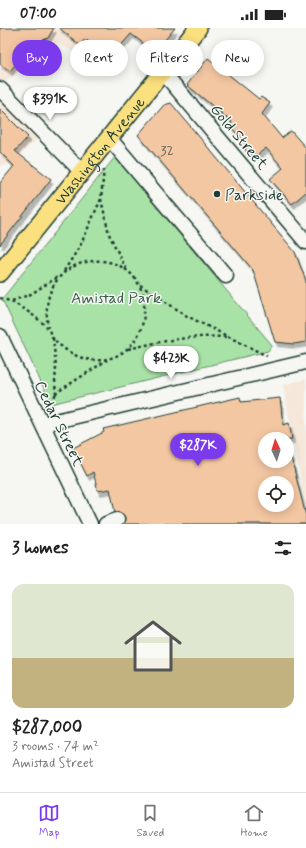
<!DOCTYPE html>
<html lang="en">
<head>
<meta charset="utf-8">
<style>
	body { margin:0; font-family:Mynerve,sans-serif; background:#f2f2f2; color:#222; height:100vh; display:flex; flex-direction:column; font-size:15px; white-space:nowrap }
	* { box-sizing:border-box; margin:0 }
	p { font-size:13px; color:#767676 }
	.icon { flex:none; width:22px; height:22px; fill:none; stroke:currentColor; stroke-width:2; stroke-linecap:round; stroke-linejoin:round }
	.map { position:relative; height:496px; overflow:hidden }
	.panel { display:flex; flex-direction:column; background:#fff; flex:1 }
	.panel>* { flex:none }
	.guide { position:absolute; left:12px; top:12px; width:282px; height:36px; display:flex; gap:8px }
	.needle { width:26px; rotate:356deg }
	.buttons { position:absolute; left:258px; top:404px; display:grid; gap:8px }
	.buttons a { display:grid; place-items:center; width:36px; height:36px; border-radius:50%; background:#fff; box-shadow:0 2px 10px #0003; font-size:20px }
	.price { position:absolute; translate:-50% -34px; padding:0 9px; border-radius:14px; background:#fff; color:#222; font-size:13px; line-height:26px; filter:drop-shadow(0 1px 2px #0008) }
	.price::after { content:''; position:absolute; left:50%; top:24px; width:12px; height:9px; margin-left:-6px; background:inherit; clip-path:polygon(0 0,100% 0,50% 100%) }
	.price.current { background:#7c3aed; color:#fff }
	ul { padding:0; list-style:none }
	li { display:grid; align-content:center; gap:8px; height:212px; padding:0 12px }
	li span { display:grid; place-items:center; height:124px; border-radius:12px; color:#555 }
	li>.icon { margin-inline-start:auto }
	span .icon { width:72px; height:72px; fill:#fffc; stroke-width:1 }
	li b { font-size:17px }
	h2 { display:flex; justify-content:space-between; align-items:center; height:48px; padding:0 12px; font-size:17px }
	.chip { padding:0 14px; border-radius:18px; background:#fff; box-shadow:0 2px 10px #0003; font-size:14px; line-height:36px }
	.chip.current { background:#7c3aed; color:#fff }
	.status { display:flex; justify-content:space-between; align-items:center; height:28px; padding:0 20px; background:#fff; direction:ltr }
	.status svg { height:11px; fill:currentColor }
	.dock { display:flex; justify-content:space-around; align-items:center; height:56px; border-top:1px solid #e0e0e0; background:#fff; font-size:11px; color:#767676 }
	.dock a { display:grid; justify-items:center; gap:2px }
	.dock .current { color:#7c3aed }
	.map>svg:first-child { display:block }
	.built { fill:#f5e8da }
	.green { fill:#a9e2a6; stroke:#64906d }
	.building { fill:#f4c7a3; stroke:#1f3d34; fill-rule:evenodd; filter:url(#shadow) }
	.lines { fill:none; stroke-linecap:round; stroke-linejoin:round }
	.minor-casing { stroke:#1f3d34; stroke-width:17 }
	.major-casing { stroke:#1f3d34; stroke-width:20 }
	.path { stroke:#1f3d34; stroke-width:2.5; stroke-dasharray:3 3; stroke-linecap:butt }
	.minor { stroke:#f6f6f2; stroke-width:14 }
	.major { stroke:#fbe080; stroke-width:17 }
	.poi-dot { fill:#1f3d34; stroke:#f6f6f2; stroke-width:1.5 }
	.labels { text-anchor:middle; stroke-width:3; stroke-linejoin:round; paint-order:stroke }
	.number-label { font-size:14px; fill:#546050 }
	.street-label { font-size:16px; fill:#1f3d34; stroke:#f6f6f2 }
	.poi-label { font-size:16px; fill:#1f3d34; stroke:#f6f6f2; text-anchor:start }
	.park-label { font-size:16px; fill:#3b5e4b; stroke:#f6f6f2 }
</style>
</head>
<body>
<div class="status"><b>07:00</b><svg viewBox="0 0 49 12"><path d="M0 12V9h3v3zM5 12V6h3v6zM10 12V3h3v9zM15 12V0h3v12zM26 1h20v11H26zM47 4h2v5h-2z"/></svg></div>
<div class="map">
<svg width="306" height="496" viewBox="0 0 306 496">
	<defs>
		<filter id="shadow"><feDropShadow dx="2.5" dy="4.5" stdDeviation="0" flood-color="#0004"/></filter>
	</defs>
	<rect width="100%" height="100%" fill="#f6f6f2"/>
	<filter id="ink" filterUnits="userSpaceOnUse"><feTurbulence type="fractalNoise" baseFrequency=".025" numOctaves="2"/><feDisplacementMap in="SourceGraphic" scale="8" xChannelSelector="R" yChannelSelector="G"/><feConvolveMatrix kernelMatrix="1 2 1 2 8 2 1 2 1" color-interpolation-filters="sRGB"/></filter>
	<g filter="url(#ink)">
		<g class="built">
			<polygon points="0,0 120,0 131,8 102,40 58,15 1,57 46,103 10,136 0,138"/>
			<polygon points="306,351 306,482 283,357"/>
		</g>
		<polygon class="green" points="115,129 272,317 268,323 51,376 2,271"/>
		<g class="building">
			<polygon points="0,0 54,0 48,10 41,13 43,17 34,22 31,18 10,43 0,36"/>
			<polygon points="59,0 175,0 155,24 131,6 110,30 85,11 80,17"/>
			<polygon points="208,30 259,71 261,69 270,75 262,86 282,110 291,103 306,120 306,164 292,176 270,151 283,140 266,120 256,128 254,125 251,128 240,115 244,113 230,98 232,94 187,57"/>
			<polygon points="171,75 295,224 306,253 306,314 294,316 275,314 253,242 138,107 164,77"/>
			<polygon points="0,81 28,109 15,123 51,151 0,217 0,155 14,138 0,124"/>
			<path d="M240,369l1,5 39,-4 3,27 6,-2 3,16h-27v22h22v-4h4l15,59v8h-182l1,-7 -2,-3 -8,-2 -5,-23 -12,2 -5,-19 -6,4 -14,-28 31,-16 -1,-3zM265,455h22v22h-22z"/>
		</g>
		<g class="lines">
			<g class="minor-casing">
				<g id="minor">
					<polyline points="163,44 306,214"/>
					<polyline points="0,61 82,144"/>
					<polyline points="109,110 226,248"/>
					<polyline points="0,308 90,496"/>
					<polyline points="43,396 306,334"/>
					<polyline points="106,496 117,492"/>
				</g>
			</g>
			<g class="major-casing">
				<g id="major">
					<path id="s1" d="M0,245l198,-245"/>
				</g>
			</g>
			<g class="path">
				<polyline points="189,33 198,43"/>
				<polyline points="104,141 101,171 109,206 126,241"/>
				<polyline points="64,243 80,218 101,171"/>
				<polyline points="140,257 187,288 267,328"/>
				<path d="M0,270c16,4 34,17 46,28 3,3 4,7 6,11 9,11 24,21 39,23 17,2 35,-6 44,-20 8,-12 10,-24 9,-38 -7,-63 -110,-53 -96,25"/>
				<polyline points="12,273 31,266 59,248"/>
				<polyline points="53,310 56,339 55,356 56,365 107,332"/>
				<path d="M128,321c35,-8 63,-14 99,-12"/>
				<polyline points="50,380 56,365"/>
			</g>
			<use href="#minor" class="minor"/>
			<use href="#major" class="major"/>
		</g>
	</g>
	<circle class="poi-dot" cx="217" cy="166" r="4"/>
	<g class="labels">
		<g class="number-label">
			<text x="167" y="127">32</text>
		</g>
		<g class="street-label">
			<text transform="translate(240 108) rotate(50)" y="6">Gold Street</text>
			<text dy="6" stroke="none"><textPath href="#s1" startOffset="158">Washington Avenue</textPath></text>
			<text transform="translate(60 395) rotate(64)" y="6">Cedar Street</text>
		</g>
		<g class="poi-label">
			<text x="225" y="172">Parkside</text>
		</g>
		<g class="park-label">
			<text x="116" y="275">Amistad Park</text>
		</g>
	</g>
</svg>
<div class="buttons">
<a><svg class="needle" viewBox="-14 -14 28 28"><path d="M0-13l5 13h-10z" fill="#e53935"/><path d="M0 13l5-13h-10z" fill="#767676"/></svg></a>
<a><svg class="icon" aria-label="locate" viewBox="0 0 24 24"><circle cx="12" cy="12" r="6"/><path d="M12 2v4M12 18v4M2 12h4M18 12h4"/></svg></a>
</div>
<b class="price" style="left:50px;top:93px">$391K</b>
<b class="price" style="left:171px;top:352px">$423K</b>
<b class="price current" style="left:198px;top:439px">$287K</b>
<div class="guide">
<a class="chip current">Buy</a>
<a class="chip">Rent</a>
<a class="chip">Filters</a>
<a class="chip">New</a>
</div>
</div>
<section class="panel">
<h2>3 homes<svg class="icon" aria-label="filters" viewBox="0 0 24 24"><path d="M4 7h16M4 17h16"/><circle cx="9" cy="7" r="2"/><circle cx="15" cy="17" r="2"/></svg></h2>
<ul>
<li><span style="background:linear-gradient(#dfe7d0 60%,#c2b280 0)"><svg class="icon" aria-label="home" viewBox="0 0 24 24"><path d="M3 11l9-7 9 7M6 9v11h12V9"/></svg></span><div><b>$287,000</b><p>3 rooms · 74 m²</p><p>Amistad Street</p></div></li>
</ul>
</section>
<nav class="dock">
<a class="current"><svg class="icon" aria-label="map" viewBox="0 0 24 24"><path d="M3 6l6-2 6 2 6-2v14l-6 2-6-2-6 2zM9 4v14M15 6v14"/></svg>Map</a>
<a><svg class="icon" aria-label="saved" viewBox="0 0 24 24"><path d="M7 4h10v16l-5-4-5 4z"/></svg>Saved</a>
<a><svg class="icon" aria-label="home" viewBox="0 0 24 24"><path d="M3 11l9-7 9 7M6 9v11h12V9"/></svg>Home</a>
</nav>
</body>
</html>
